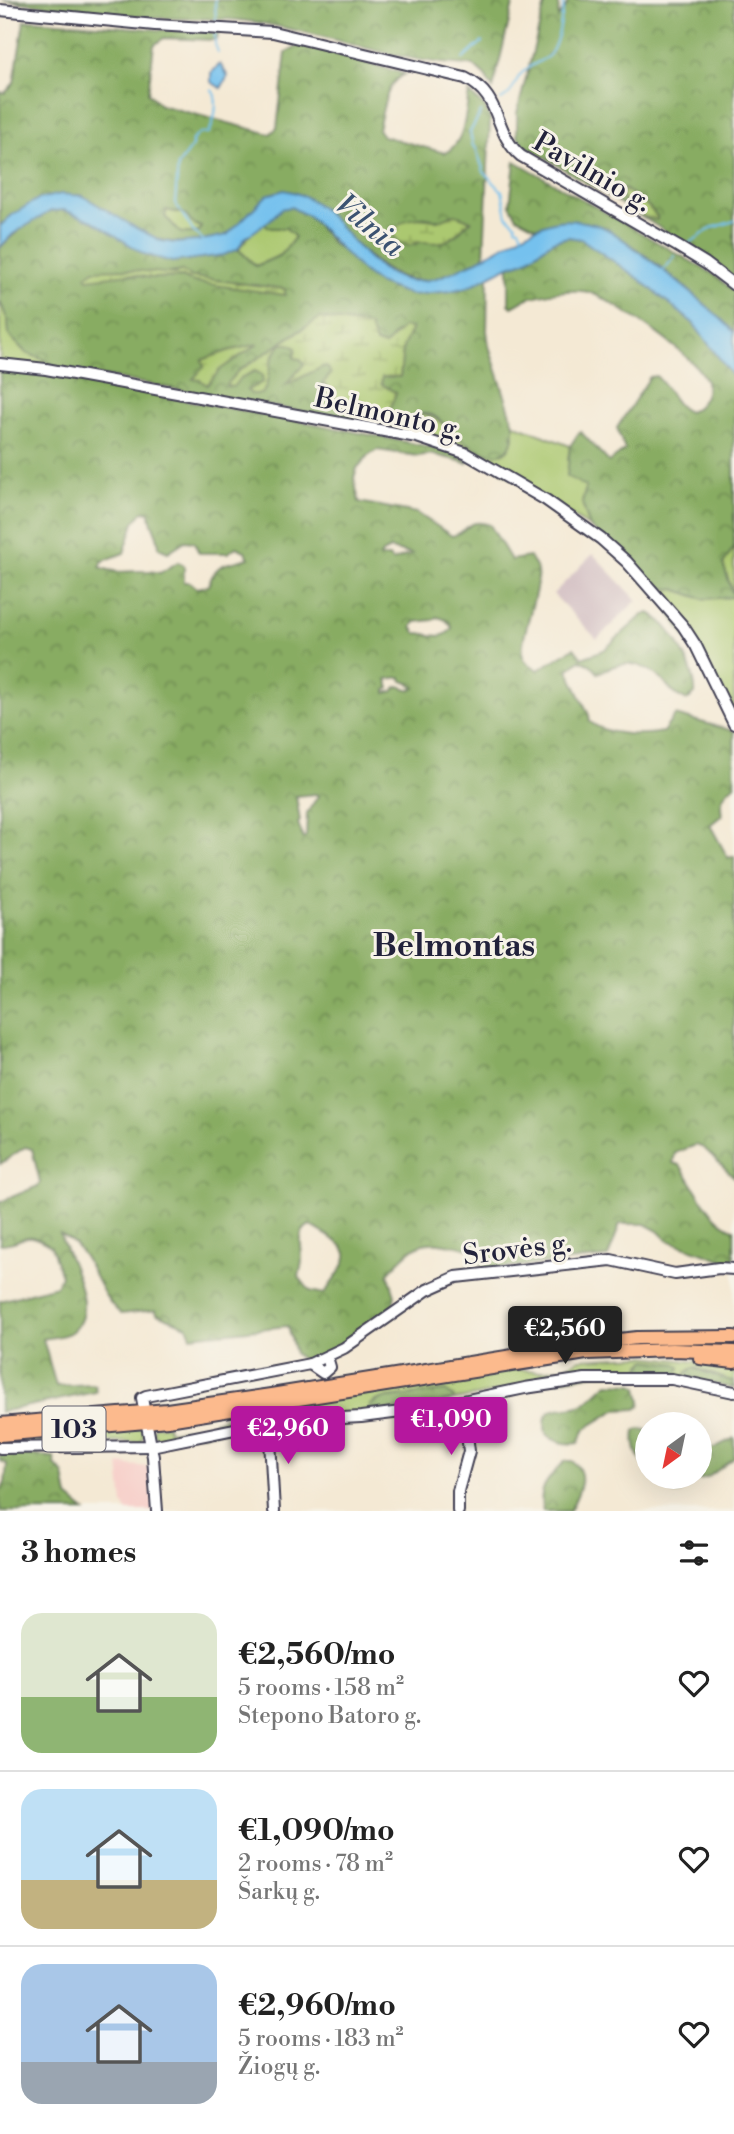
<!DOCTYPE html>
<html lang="en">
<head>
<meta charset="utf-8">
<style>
	body { margin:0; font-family:"Libre Bodoni",serif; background:#f2f2f2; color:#222; height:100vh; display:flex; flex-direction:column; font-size:26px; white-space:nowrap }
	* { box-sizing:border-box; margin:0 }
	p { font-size:23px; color:#767676 }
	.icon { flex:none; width:38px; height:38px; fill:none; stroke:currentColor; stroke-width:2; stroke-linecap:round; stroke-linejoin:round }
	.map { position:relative; height:1511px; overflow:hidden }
	.sheet { display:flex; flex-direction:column; background:#fff; flex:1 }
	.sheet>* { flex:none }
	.needle { width:46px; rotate:213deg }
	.buttons { position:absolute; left:635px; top:1412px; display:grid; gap:14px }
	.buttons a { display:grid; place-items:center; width:77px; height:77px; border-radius:50%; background:#fff; box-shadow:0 7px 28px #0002; font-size:35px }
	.price { position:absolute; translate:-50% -60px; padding:0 16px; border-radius:7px; background:#b5179e; color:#fff; font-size:23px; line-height:46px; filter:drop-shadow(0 2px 4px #0008) }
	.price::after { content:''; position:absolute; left:50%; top:42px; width:21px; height:16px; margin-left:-10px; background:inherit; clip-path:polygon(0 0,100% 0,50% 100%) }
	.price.selected { background:#222; color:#fff }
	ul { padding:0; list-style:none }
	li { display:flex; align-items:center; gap:21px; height:175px; padding:0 21px }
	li+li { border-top:2px solid #e0e0e0 }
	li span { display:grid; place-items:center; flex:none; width:196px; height:140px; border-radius:21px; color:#555 }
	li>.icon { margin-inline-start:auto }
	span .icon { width:84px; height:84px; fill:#fffc; stroke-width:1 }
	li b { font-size:30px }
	h2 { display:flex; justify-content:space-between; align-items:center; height:84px; padding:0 21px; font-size:30px }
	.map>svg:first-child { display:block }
	.built { fill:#f7d0ca }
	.industrial { fill:#d2bec2 }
	.green { fill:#abc86f; stroke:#667555; stroke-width:2 }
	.forest { fill:url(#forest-crowns); stroke:#55674e; stroke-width:2; fill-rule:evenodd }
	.wetland { fill:url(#wetland-marsh); stroke:#667555; stroke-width:2 }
	.water { fill:#74c1ee; stroke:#4b7294; stroke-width:2 }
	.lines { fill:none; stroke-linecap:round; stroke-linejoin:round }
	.stream { stroke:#74c1ee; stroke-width:2 }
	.minor-casing { stroke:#424052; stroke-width:14 }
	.major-casing { stroke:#424052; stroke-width:16 }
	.minor { stroke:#fff; stroke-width:10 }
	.major { stroke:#fcba8d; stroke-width:12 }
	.labels { text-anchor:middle; stroke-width:6; stroke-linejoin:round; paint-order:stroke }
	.shield { fill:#f7f3e8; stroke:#62616f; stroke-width:2 }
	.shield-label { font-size:26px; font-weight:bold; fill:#22223b }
	.street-label { font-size:28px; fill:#22223b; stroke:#f7f3e8 }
	.water-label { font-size:30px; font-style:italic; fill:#3b5271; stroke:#f7f3e8 }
	.quarter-label { font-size:32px; font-weight:bold; fill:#22223b; stroke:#f7f3e8 }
</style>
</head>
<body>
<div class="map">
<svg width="734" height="1511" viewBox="0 0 734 1511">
	<defs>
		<pattern id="forest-crowns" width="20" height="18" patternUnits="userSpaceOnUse" patternTransform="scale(1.75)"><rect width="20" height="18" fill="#88ac62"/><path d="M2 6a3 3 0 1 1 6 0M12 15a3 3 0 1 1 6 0" fill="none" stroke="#6f8c52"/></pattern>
		<pattern id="wetland-marsh" width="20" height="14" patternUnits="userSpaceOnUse" patternTransform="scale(1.75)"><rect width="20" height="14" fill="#abc86f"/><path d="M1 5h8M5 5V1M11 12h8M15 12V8" fill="none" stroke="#8ba25c"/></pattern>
	</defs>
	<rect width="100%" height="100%" fill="#f7f3e8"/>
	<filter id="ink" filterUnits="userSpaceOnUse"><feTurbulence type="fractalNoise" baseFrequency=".0143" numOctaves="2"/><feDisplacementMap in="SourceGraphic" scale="14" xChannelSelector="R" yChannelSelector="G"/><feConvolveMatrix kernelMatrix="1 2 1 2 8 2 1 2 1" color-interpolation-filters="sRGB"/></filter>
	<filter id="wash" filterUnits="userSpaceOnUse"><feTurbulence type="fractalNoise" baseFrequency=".00686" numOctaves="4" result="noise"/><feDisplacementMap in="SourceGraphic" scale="28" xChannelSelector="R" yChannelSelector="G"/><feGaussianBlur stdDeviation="1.57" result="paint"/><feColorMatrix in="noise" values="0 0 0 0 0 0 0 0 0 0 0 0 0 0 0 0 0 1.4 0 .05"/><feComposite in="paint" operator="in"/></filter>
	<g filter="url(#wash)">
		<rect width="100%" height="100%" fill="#f4e9d4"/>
		<polygon class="built" points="119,1464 149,1467 153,1511 127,1511 123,1504"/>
		<polygon class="industrial" points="593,554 637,600 597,639 553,594"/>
		<g class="green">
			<path d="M166,210l19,4 7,9 10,4 -3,5c-27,5 -16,-1 -34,-15z"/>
			<polygon points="264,224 271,228 286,228 295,237 281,255 256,266 238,249 255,229"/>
			<polygon points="0,301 8,321 10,335 26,353 45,360 57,368 0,361"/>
			<path d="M415,414c21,1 26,7 41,22l58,1v-13l56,22 -2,14 18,27 -4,16 8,24 -122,-77 -34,-13 -34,-8z"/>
			<polygon points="732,547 734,547 734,717 655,588 674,589 704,599 734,596 723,564"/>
			<path d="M642,1356l92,10v23l-2,-1 1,-6 -36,-14h-4l-7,5v5c-4,-1 -9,-1 -13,-2 -11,-5 -19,-21 -32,-12l1,7 6,2 -54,1 -140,26 -9,-9 -64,8 -7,3 -6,12 -211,25 -4,-8 2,-5 12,-1 2,6 45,-5v-5l15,-5 284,-47 26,2 24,-3 16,-9z"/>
			<polygon points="139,1427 145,1432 141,1442 0,1443 0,1439"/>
			<circle cx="676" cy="1486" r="8"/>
		</g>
		<g class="forest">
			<path d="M2,0h512l-21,89 -8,-13 -12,-11c-77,-1 -150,-34 -226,-44 -29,-4 -61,-1 -91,-3 -51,-5 -103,-11 -154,-18z"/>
			<path d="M546,0h13l-1,18 9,-13v-5h167v278l-20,-17 -191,-117 -6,-8v-23zM625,189l20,14 12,13 -9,2 -24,-16 -3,-10z"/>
			<path d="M32,20l131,10 56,2 -2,7 -4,1 -49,-2 -10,7 -6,48 12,12 110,29 7,-6 9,-75 16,-9 103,30c-19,6 -22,37 -27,55l5,7 62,17c21,-11 20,-40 24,-60l16,14 5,13 -6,137c-14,7 -29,15 -43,20 -47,16 -77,-26 -106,-55 -12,-12 -25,-26 -43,-30 -28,-8 -44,28 -63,41 -12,8 -53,12 -68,7 -27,-8 -53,-30 -78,-44l-71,19 -12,11v-134l5,1 9,-10 10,-62zM166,210l19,4 7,9 9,4 -2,5c-27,4 -16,-1 -34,-15zM420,217c17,4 32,2 50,4l-14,14 -12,6h-25z"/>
			<path d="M515,161l198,113 21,17v41c-24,-25 -114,-104 -145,-109 -18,-3 -35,-1 -53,4l-19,-10 -7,-12z"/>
			<path d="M291,207l19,10 23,27 78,51 39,-4 18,-4 20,-11 -1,55 2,15 25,78c1,46 -31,30 -57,13 -9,-6 -15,-18 -25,-22 -5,-2 -12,-1 -17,-1l-15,15 -343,-61 -12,-8 -19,-7 -17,-18 -1,-14 -8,-20v-53c12,-13 45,-41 63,-38 15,2 32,12 44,20 36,23 50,35 94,27 14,-2 24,-3 37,-8l18,17 25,-11 14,-18 -9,-9h-15l-7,-4 17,-16zM182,271l10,6 92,12 1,5 -91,-12 -12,-5 -30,1 -24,-4c14,-1 44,1 54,-3zM305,327l66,9 5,7 9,3 11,-13 15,-5 -8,19 -3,30h-18l-1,7 15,9 -5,10 -62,-13 -3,-10 5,-6 -2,-6 -5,-2 -36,17 17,-19 -5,-5 -4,-11 -7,-4h-7c-13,13 -14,27 -16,44l-11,-1 8,-5 -1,-7 -7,-4 -15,7 -3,-6zM256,345l-36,24 -13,16 -7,-5 4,-13 -1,-7 25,-9z"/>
			<path d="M568,237l13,2 12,7 45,32 55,45 41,55v169l-11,17 11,33 -31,2 -29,-10 -19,-1 -65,-61 -8,-24 4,-16 -19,-11 3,-30 10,-15 29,31 16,-12 -8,-22 33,-51 6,-1c13,11 17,30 33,36 11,-5 20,-17 17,-30 -6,-23 -92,-81 -115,-89 -15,-6 -50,1 -65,6 -4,2 -9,6 -14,8l-3,-3v-38l16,-5 28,-20z"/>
			<path d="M0,369l21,1 49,9 235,43 141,28 22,11 -1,2 -35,-9 -14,2 -41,-6 -9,6 -11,12 -3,10 5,24 58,11 35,23c17,-4 15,-19 38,-11l21,35 18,-3c2,3 5,6 7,10 8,21 -22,79 -11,93 2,4 9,7 13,10l36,-22 8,10 22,-8 39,-35 6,-2c22,10 48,58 46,81l-8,6c-13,-3 -17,-13 -26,-21 -21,-19 -39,-19 -63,-6l-7,-8 -11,-5 -12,10 21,45 1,7c19,14 50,14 73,10l12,-17 59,16v54c-11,9 -15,16 -12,30l-12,10 18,33 6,-2v321l-30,-29 -8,-3 -21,8 -2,10 7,2c14,19 31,58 54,64v35l-67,-24 -9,-9 -13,-7h-25l-12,33 -118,12 -7,-2 -6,-16 -4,-2c-50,-9 -49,-14 -85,24l7,22 -2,10 -8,9 -55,40 -25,8 -10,-8 -7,-28 -97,10 -4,-10 -30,-12 -1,-4 -35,4c-26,-21 -30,-66 -61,-80 7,24 41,77 11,98 -7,5 -19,5 -28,7l13,47 35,-2 4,1 1,7 -96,20v-111l56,-15 5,-10 -10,-30c-31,-19 -21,-3 -51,-2v-42l38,-16 2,-4 -8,-33 -7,-2 -25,17zM143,511l7,1c0,15 9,20 9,36l9,4 17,-11 9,1 5,11h29l8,-6 9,4 4,7c-23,7 -32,2 -41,28l-11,2 -7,-6h-6v-17l-6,-3 -18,11c-23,-6 -37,4 -60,-6l3,-6 21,-8 10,-30zM390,549l21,5 -19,7 -3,-4h-9l2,-4zM437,617c8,2 11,3 15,11 -9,14 -23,5 -36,5l-4,-6 3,-5 18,-2zM401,677l1,4 7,2 6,5 -4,2 -12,-4 -4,2 -1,3 -8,2v-3l4,-2 -3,-9zM316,794l2,2 -11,17 -1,23 -3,2 -5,-15 2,-2 -4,-25zM310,1225c46,27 45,26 14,69l-14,-3 -11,-14c1,-6 3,-12 3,-18 0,-14 -6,-27 8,-34z"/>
			<polygon points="645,1360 676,1364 680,1367 679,1371 673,1376 648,1373 640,1368"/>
			<polygon points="693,1368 734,1382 732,1388 686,1378 686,1373"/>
			<path d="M608,1383l25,1 5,3 3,15 -1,4 -4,3 -20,1 -31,19 -7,14c-11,2 -24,-1 -32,-9 -6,-34 16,-21 36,-29 10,-5 17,-16 26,-22z"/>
			<polygon points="445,1391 453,1396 454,1400 368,1414 370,1405 381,1399"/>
			<path d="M640,1429l7,1v37c-11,-10 -14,-21 -12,-36z"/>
			<polygon points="734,1438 734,1458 707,1478 699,1480 695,1477 700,1477 700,1446 714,1448"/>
			<polygon points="0,1453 54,1457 55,1465 64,1474 68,1497 85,1511 0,1511 0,1491 5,1483 7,1464 0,1461"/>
			<path d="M565,1461h7c18,14 6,32 -2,50h-27c-6,-25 6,-32 22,-50z"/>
		</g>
		<g class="wetland">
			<path d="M624,189l21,14 12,13v4c-14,-1 -35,-14 -36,-28z"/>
			<path d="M454,214l17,7c-10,6 -16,18 -28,21 -15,3 -18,-4 -34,4l-10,-4 -7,-8c9,-19 29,-17 46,-13z"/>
			<polygon points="120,269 175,274 182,271 192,277 285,289 285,295 194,282 182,277 152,278 128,274 88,279 86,276 94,270"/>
			<path d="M320,318l49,8 7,17 9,3 18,-19 9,1 -9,19 -3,30h-18l-1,7 15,9 -8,21 -44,-8 -3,-7 -11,-3 -3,-10 -5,-2 9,-10 -3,-6 -4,-2 -38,19 18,-21 -4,-5 -6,-1 2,-10 -6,-4h-8c-18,17 -9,34 -20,50h-11l-4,-4 16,-8 -1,-7 -7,-4 -15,7 -7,9 -7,-1 11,-14z"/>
			<polygon points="258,344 221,369 207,385 200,380 193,379 204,367 202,360 228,351"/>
		</g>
		<g class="water">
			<polygon points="220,64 228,76 221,88 211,82 211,73"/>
			<path d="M284,190c54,8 72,79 122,90 24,5 45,-8 66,-17 28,-13 51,-33 81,-41 14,-4 39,0 52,6 16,8 30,21 44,31 29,23 59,46 85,73v46l-41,-55 -55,-45 -57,-39 -13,-2 -15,4 -28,20 -16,5 -41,21 -18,4 -39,4 -33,-12 -16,-12 -52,-54 -19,-10 -10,2 -11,11 -26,19 -6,10 -14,6 -52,7 -28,-8 -51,-33 -29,-11 -13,1 -38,23 -13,13v-21l12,-11 26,-16 23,-5 22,2 55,33 24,12 13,2 22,-2 30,-6 40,-40z"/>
		</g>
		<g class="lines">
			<g class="stream">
				<polyline points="215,0 216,21"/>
				<polyline points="215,34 215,44 218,52"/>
				<polyline points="463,59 482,42"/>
				<path d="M501,100c12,-6 12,-15 19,-25 7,-9 18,-12 27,-18 11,-8 16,-44 17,-57"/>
				<polyline points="481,112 470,132 473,146 476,148 484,172 502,191 507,216 516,224 516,227 519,228 522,234"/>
				<path d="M203,240l-10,-9 -18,-28 3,-38 14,-19v-6l8,-7 8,1c6,-10 12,-34 4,-44"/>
				<polyline points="688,244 712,228 734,221"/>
				<polyline points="663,271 675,256"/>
			</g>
		</g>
	</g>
	<g filter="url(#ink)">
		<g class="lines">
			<g class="minor-casing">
				<g id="minor">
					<path d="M0,10l155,15 118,7 192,46c38,18 28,55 56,78l156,90 28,17 29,22"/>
					<polyline points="0,364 46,369 417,437 465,453 546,500 601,539 627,562 683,626 696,646 734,724"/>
					<polyline points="310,1364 323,1373 330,1367 327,1357"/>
					<polyline points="269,1422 274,1511"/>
					<polyline points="0,1448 151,1446 269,1422 361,1417 425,1409 525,1388 585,1379 672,1379 734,1392"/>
					<polyline points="157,1511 153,1457 142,1398 146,1396 310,1364 344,1348 427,1290 456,1277 611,1260 675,1274 719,1268 734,1269"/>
					<polyline points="458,1511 458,1491 469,1451 463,1401"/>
				</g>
			</g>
			<g class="major-casing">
				<g id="major">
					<polyline points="700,1358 734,1362"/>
					<polyline points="0,1424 167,1410 271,1395 592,1343 637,1338 734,1337"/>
					<polyline points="0,1435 168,1420 586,1353 672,1350 734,1352"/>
				</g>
			</g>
			<use href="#minor" class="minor"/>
			<use href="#major" class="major"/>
		</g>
	</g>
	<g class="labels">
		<rect class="shield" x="42.5" y="1406.5" width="63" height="45" rx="5"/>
		<g class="shield-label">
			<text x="74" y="1438">103</text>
		</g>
		<g class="street-label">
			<text transform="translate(593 171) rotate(30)" y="10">Pavilnio g.</text>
			<text transform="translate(389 413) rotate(13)" y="10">Belmonto g.</text>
			<text transform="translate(517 1248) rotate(-7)" y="10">Srovės g.</text>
		</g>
		<g class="water-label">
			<text transform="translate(370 225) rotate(40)" y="10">Vilnia</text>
		</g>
		<g class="quarter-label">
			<text x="454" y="956">Belmontas</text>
		</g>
	</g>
</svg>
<div class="buttons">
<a><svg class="needle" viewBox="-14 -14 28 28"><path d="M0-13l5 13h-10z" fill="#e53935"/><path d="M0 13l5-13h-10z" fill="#767676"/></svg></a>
</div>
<b class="price selected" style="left:565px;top:1366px">€2,560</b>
<b class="price" style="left:451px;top:1457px">€1,090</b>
<b class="price" style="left:288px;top:1466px">€2,960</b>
</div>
<section class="sheet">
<h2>3 homes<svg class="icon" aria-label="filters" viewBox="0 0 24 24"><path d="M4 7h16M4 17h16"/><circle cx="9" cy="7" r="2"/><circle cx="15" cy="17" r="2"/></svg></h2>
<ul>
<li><span style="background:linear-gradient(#dfe7d0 60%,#8fb573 0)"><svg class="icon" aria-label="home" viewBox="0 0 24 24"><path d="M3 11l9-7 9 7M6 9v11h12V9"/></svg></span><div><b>€2,560/mo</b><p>5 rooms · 158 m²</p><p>Stepono Batoro g.</p></div><svg class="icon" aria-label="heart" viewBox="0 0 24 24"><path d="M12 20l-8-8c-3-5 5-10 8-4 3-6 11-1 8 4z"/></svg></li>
<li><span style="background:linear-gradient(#bfe0f5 65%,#c2b280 0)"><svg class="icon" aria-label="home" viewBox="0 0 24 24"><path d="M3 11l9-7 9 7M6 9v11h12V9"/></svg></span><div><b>€1,090/mo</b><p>2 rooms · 78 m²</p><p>Šarkų g.</p></div><svg class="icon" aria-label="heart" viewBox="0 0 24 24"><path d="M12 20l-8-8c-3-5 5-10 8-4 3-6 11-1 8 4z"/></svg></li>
<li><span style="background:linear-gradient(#a9c7e8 70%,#9aa5b1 0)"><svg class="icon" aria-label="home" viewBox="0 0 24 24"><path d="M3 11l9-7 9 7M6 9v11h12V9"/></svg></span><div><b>€2,960/mo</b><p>5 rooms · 183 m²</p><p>Žiogų g.</p></div><svg class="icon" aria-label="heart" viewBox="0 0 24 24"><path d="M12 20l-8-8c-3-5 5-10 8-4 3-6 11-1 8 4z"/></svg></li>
</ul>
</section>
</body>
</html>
